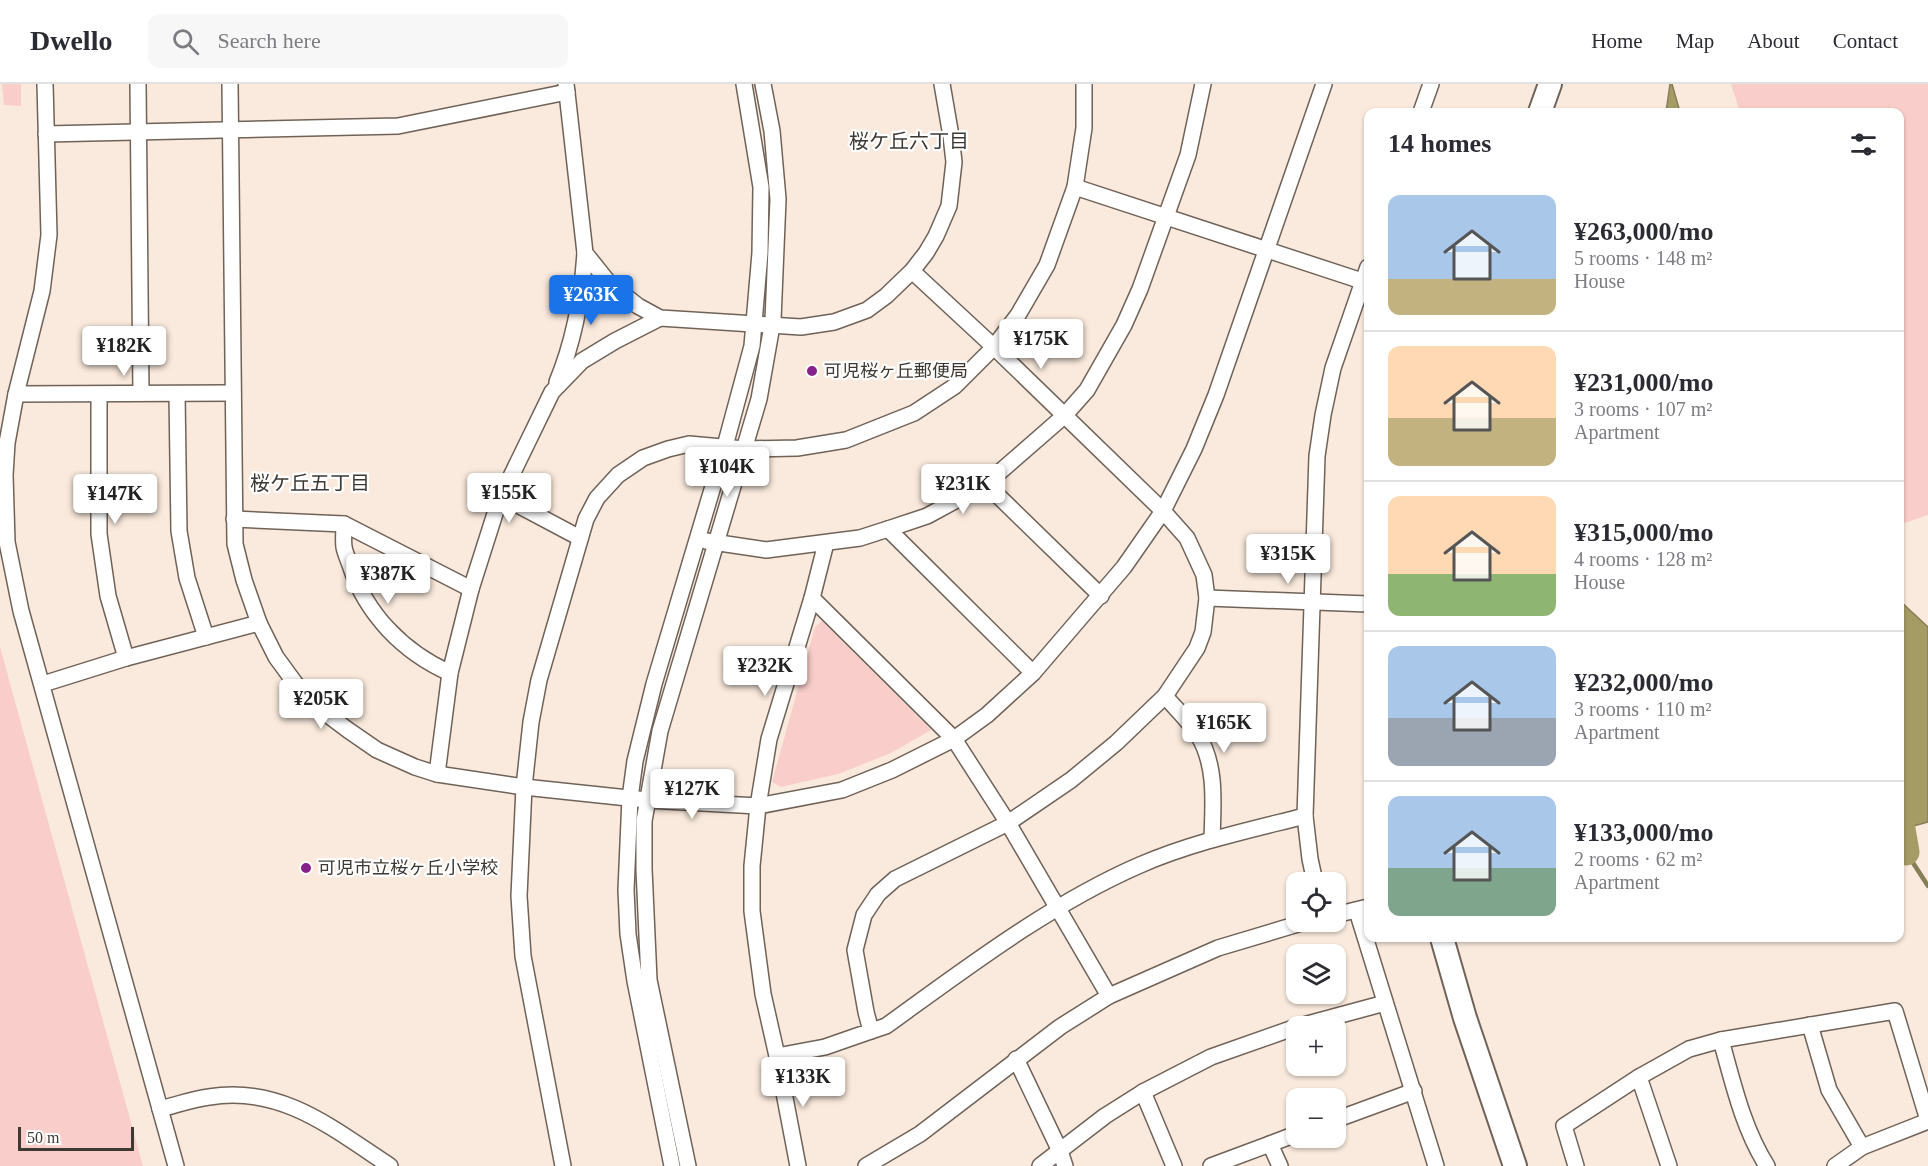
<!DOCTYPE html>
<html lang="en">
<head>
<meta charset="utf-8">
<style>
	body { margin:0; font-family:"Times New Roman","Noto Sans JP",serif; background:#f7f7f7; color:#2b2b33; height:100vh; display:flex; flex-direction:column; font-size:22px; white-space:nowrap }
	* { box-sizing:border-box; margin:0 }
	p { font-size:20px; color:#7c7c81 }
	.icon { flex:none; width:33px; height:33px; fill:none; stroke:currentColor; stroke-width:2; stroke-linecap:round; stroke-linejoin:round }
	.map { position:relative; flex:1; overflow:hidden }
	.panel { position:absolute; left:1364px; top:24px; width:540px; height:834px; display:flex; flex-direction:column; background:#fff; border-radius:12px; box-shadow:0 2px 4px #0004 }
	.panel>* { flex:none }
	.controls { position:absolute; left:1286px; top:788px; display:grid; gap:12px }
	.controls a { display:grid; place-items:center; width:60px; height:60px; border-radius:12px; background:#fff; box-shadow:0 2px 4px #0004; font-size:30px }
	.scale { position:absolute; left:18px; bottom:15px; width:116px; box-sizing:border-box; padding-left:6px; border:3px solid #3e3833; border-top:0; font-size:16px; line-height:21px; white-space:nowrap; color:#3e3833; -webkit-text-stroke:4px #fff; paint-order:stroke }
	.price { position:absolute; translate:-50% -51px; padding:0 14px; border-radius:6px; background:#fff; color:#222; font-size:20px; line-height:39px; filter:drop-shadow(0 2px 3px #0008) }
	.price::after { content:''; position:absolute; left:50%; top:36px; width:18px; height:14px; margin-left:-9px; background:inherit; clip-path:polygon(0 0,100% 0,50% 100%) }
	.price.active { background:#1a73e8; color:#fff }
	ul { padding:0; list-style:none }
	li { display:flex; align-items:center; gap:18px; height:150px; padding:0 24px }
	li+li { border-top:2px solid #e1e1e2 }
	li span { display:grid; place-items:center; flex:none; width:168px; height:120px; border-radius:12px; color:#555 }
	li>.icon { margin-inline-start:auto }
	span .icon { width:72px; height:72px; fill:#fffc; stroke-width:1 }
	li b { font-size:26px }
	h2 { display:flex; justify-content:space-between; align-items:center; height:72px; padding:0 24px; font-size:26px }
	header { display:flex; align-items:center; gap:36px; box-sizing:border-box; height:84px; padding:0 30px; background:#fff; border-bottom:2px solid #e1e1e2 }
	header strong { font-size:28px }
	nav { display:flex; gap:33px; margin-inline-start:auto; font-size:21px }
	.search { width:420px; height:54px; background:#f7f7f7; display:flex; align-items:center; gap:15px; box-sizing:border-box; padding:0 21px; border-radius:12px; color:#7c7c81; font-size:22px }
	.map>svg:first-child { display:block }
	.green { fill:#f9cdc9 }
	.water { fill:#a59c65; stroke:#867e56; stroke-width:1.5 }
	.lines { fill:none; stroke-linecap:round; stroke-linejoin:round }
	.stream { stroke:#867e56; stroke-width:4.5 }
	.river { stroke:#a59c65; stroke-width:27 }
	.street-casing { stroke:#706257; stroke-width:18 }
	.secondary-casing { stroke:#706257; stroke-width:26 }
	.street { stroke:#fff; stroke-width:15 }
	.secondary { stroke:#fff; stroke-width:22 }
	.poi-dot { fill:#87228a; stroke:#fff; stroke-width:2 }
	.labels { text-anchor:middle; stroke-width:4.5; stroke-linejoin:round; paint-order:stroke }
	.poi-label { font-size:18px; fill:#3e3833; stroke:#fff; text-anchor:start }
	.neighbourhood-label { font-size:20px; fill:#3e3833; stroke:#fff }
</style>
</head>
<body>
<header>
<strong>Dwello</strong>
<div class="search"><svg class="icon" aria-label="search" viewBox="0 0 24 24"><circle cx="10" cy="10" r="6"/><path d="M15 15l6 6"/></svg>Search here</div>
<nav><a>Home</a><a>Map</a><a>About</a><a>Contact</a></nav>
</header>
<div class="map">
<svg width="1928" height="1082" viewBox="0 0 1928 1082">
	<rect width="100%" height="100%" fill="#faeadd"/>
	<g class="green">
		<polygon points="2,0 21,0 21,22 4,21"/>
		<polygon points="1731,0 1928,0 1928,431 1899,441 1899,28 1740,28"/>
		<polygon points="822,537 931,646 891,669 838,690 781,703 772,698 815,543"/>
		<polygon points="0,563 143,1082 0,1082"/>
	</g>
	<g class="water">
		<polygon points="1670,0 1672,0 1680,28 1666,28"/>
		<polygon points="1899,516 1928,543 1928,738 1899,746"/>
	</g>
	<g class="lines">
		<polyline class="stream" points="1906,768 1928,802"/>
		<polyline class="river" points="1899,728 1906,768"/>
		<g class="street-casing">
			<g id="street">
				<polyline points="45,0 49,151 42,207 16,310 7,359 5,391 7,458 21,527 176,1082"/>
				<polyline points="138,0 141,309"/>
				<polyline points="230,0 235,460 244,496 259,539 276,573 295,599 324,628 348,646 377,666 415,683 437,690 524,703 647,716 758,722 842,706 892,686 954,655 987,631 1033,589 1124,483 1163,427 1194,365 1216,311 1324,0"/>
				<polyline points="566,0 585,169 609,199 638,222 660,234 801,243 834,238 867,226 886,212 912,187 926,169 936,152 949,122 954,78 951,52 942,0"/>
				<polyline points="1421,28 1431,0"/>
				<polyline points="46,50 398,42 567,8"/>
				<polyline points="1075,103 1368,199"/>
				<path d="M557,298c17,-41 25,-85 28,-129"/>
				<polyline points="16,310 233,309"/>
				<polyline points="99,310 99,450 108,512 126,574"/>
				<polyline points="177,310 179,447 187,494 206,553"/>
				<polyline points="986,400 1101,512"/>
				<polyline points="501,412 580,454"/>
				<polyline points="234,435 344,440 471,505"/>
				<path d="M344,440c0,8 -1,16 0,23 1,6 4,12 6,18 16,49 53,87 100,108"/>
				<polyline points="888,445 1033,589"/>
				<polyline points="706,457 766,466 860,454 888,445 927,432 986,400 1064,332 1087,306 1124,241 1140,205 1188,71 1203,0"/>
				<polyline points="812,514 954,655 1008,739 1109,912"/>
				<polyline points="1207,514 1368,520"/>
				<polyline points="43,600 126,574 259,539"/>
				<path d="M1165,612c10,12 24,25 33,39 19,31 15,69 14,104"/>
				<polyline points="437,690 450,589 471,505 499,417 552,308 582,277 615,257 660,234"/>
				<polyline points="1315,798 1310,775 1305,732 1317,372 1323,331 1333,284 1368,183"/>
				<polyline points="1357,827 1436,1082"/>
				<polyline points="1335,831 1368,823"/>
				<polyline points="1810,941 1829,1006 1862,1063"/>
				<polyline points="1300,942 1385,919"/>
				<path d="M871,947l15,-5c79,-57 164,-122 254,-161 53,-23 110,-35 165,-49"/>
				<path d="M1721,956c12,43 22,88 46,126"/>
				<polyline points="777,972 825,963 871,947 866,928 855,866 864,831 878,810 895,795 1008,739 1071,696 1116,659 1165,612 1197,564 1203,548 1207,514 1204,491 1187,454 1163,427 994,263 912,187"/>
				<polyline points="1016,975 1060,1067 1065,1082"/>
				<polyline points="1639,993 1669,1082"/>
				<polyline points="1143,1008 1211,973 1296,943"/>
				<path d="M160,1025c16,-4 33,-10 49,-12 73,-12 124,32 181,69"/>
				<polyline points="1335,1036 1414,1007"/>
				<polyline points="1270,1060 1296,1050"/>
				<polyline points="563,1082 523,872 519,812 524,703 531,638 539,596 586,435 597,414 618,391 643,374 668,365 689,360 744,365 797,364 846,356 914,329 955,302 994,263 1018,231 1047,181 1075,103 1084,44 1084,0"/>
				<polyline points="672,1082 635,897 628,850 626,806 630,714 635,677 654,600 725,362 752,262 760,169 761,103 744,0"/>
				<polyline points="688,1082 649,896 644,785 644,737 660,647 759,315 773,236 778,115 772,47 763,0"/>
				<polyline points="798,1082 777,972 763,910 752,827 752,782 758,722 769,655 812,514 826,459"/>
				<polyline points="866,1082 920,1050 1060,943 1109,912 1218,864 1308,837"/>
				<polyline points="1040,1082 1105,1032 1143,1008 1174,1082"/>
				<polyline points="1211,1082 1270,1060 1280,1082"/>
				<polyline points="1576,1082 1564,1042 1639,993 1689,965 1721,956 1895,927 1928,1036"/>
				<polyline points="1835,1082 1862,1063 1928,1037"/>
			</g>
		</g>
		<g class="secondary-casing">
			<g id="secondary">
				<polyline points="1540,28 1550,0"/>
				<polyline points="1442,854 1465,934 1515,1082"/>
			</g>
		</g>
		<use href="#street" class="street"/>
		<use href="#secondary" class="secondary"/>
	</g>
	<g class="poi-dot">
		<circle cx="812" cy="287" r="6"/>
		<circle cx="306" cy="784" r="6"/>
	</g>
	<g class="labels">
		<g class="poi-label">
			<text x="824" y="293">可児桜ヶ丘郵便局</text>
			<text x="318" y="790">可児市立桜ヶ丘小学校</text>
		</g>
		<g class="neighbourhood-label">
			<text x="909" y="64">桜ケ丘六丁目</text>
			<text x="310" y="406">桜ケ丘五丁目</text>
		</g>
	</g>
</svg>
<div class="controls">
<a><svg class="icon" aria-label="locate" viewBox="0 0 24 24"><circle cx="12" cy="12" r="6"/><path d="M12 2v4M12 18v4M2 12h4M18 12h4"/></svg></a>
<a><svg class="icon" aria-label="layers" viewBox="0 0 24 24"><path d="M12 4l9 5-9 5-9-5zM3 14l9 5 9-5"/></svg></a>
<a>+</a>
<a>−</a>
</div>
<div class="scale">50 m</div>
<b class="price active" style="left:591px;top:242px">¥263K</b>
<b class="price" style="left:1041px;top:286px">¥175K</b>
<b class="price" style="left:124px;top:293px">¥182K</b>
<b class="price" style="left:727px;top:414px">¥104K</b>
<b class="price" style="left:963px;top:431px">¥231K</b>
<b class="price" style="left:509px;top:440px">¥155K</b>
<b class="price" style="left:115px;top:441px">¥147K</b>
<b class="price" style="left:1288px;top:501px">¥315K</b>
<b class="price" style="left:388px;top:521px">¥387K</b>
<b class="price" style="left:765px;top:613px">¥232K</b>
<b class="price" style="left:321px;top:646px">¥205K</b>
<b class="price" style="left:1224px;top:670px">¥165K</b>
<b class="price" style="left:692px;top:736px">¥127K</b>
<b class="price" style="left:803px;top:1024px">¥133K</b>
<section class="panel">
<h2>14 homes<svg class="icon" aria-label="filters" viewBox="0 0 24 24"><path d="M4 7h16M4 17h16"/><circle cx="9" cy="7" r="2"/><circle cx="15" cy="17" r="2"/></svg></h2>
<ul>
<li><span style="background:linear-gradient(#a9c7e8 70%,#c2b280 0)"><svg class="icon" aria-label="home" viewBox="0 0 24 24"><path d="M3 11l9-7 9 7M6 9v11h12V9"/></svg></span><div><b>¥263,000/mo</b><p>5 rooms · 148 m²</p><p>House</p></div></li>
<li><span style="background:linear-gradient(#ffd9b3 60%,#c2b280 0)"><svg class="icon" aria-label="home" viewBox="0 0 24 24"><path d="M3 11l9-7 9 7M6 9v11h12V9"/></svg></span><div><b>¥231,000/mo</b><p>3 rooms · 107 m²</p><p>Apartment</p></div></li>
<li><span style="background:linear-gradient(#ffd9b3 65%,#8fb573 0)"><svg class="icon" aria-label="home" viewBox="0 0 24 24"><path d="M3 11l9-7 9 7M6 9v11h12V9"/></svg></span><div><b>¥315,000/mo</b><p>4 rooms · 128 m²</p><p>House</p></div></li>
<li><span style="background:linear-gradient(#a9c7e8 60%,#9aa5b1 0)"><svg class="icon" aria-label="home" viewBox="0 0 24 24"><path d="M3 11l9-7 9 7M6 9v11h12V9"/></svg></span><div><b>¥232,000/mo</b><p>3 rooms · 110 m²</p><p>Apartment</p></div></li>
<li><span style="background:linear-gradient(#a9c7e8 60%,#7fa58c 0)"><svg class="icon" aria-label="home" viewBox="0 0 24 24"><path d="M3 11l9-7 9 7M6 9v11h12V9"/></svg></span><div><b>¥133,000/mo</b><p>2 rooms · 62 m²</p><p>Apartment</p></div></li>
</ul>
</section>
</div>
</body>
</html>
